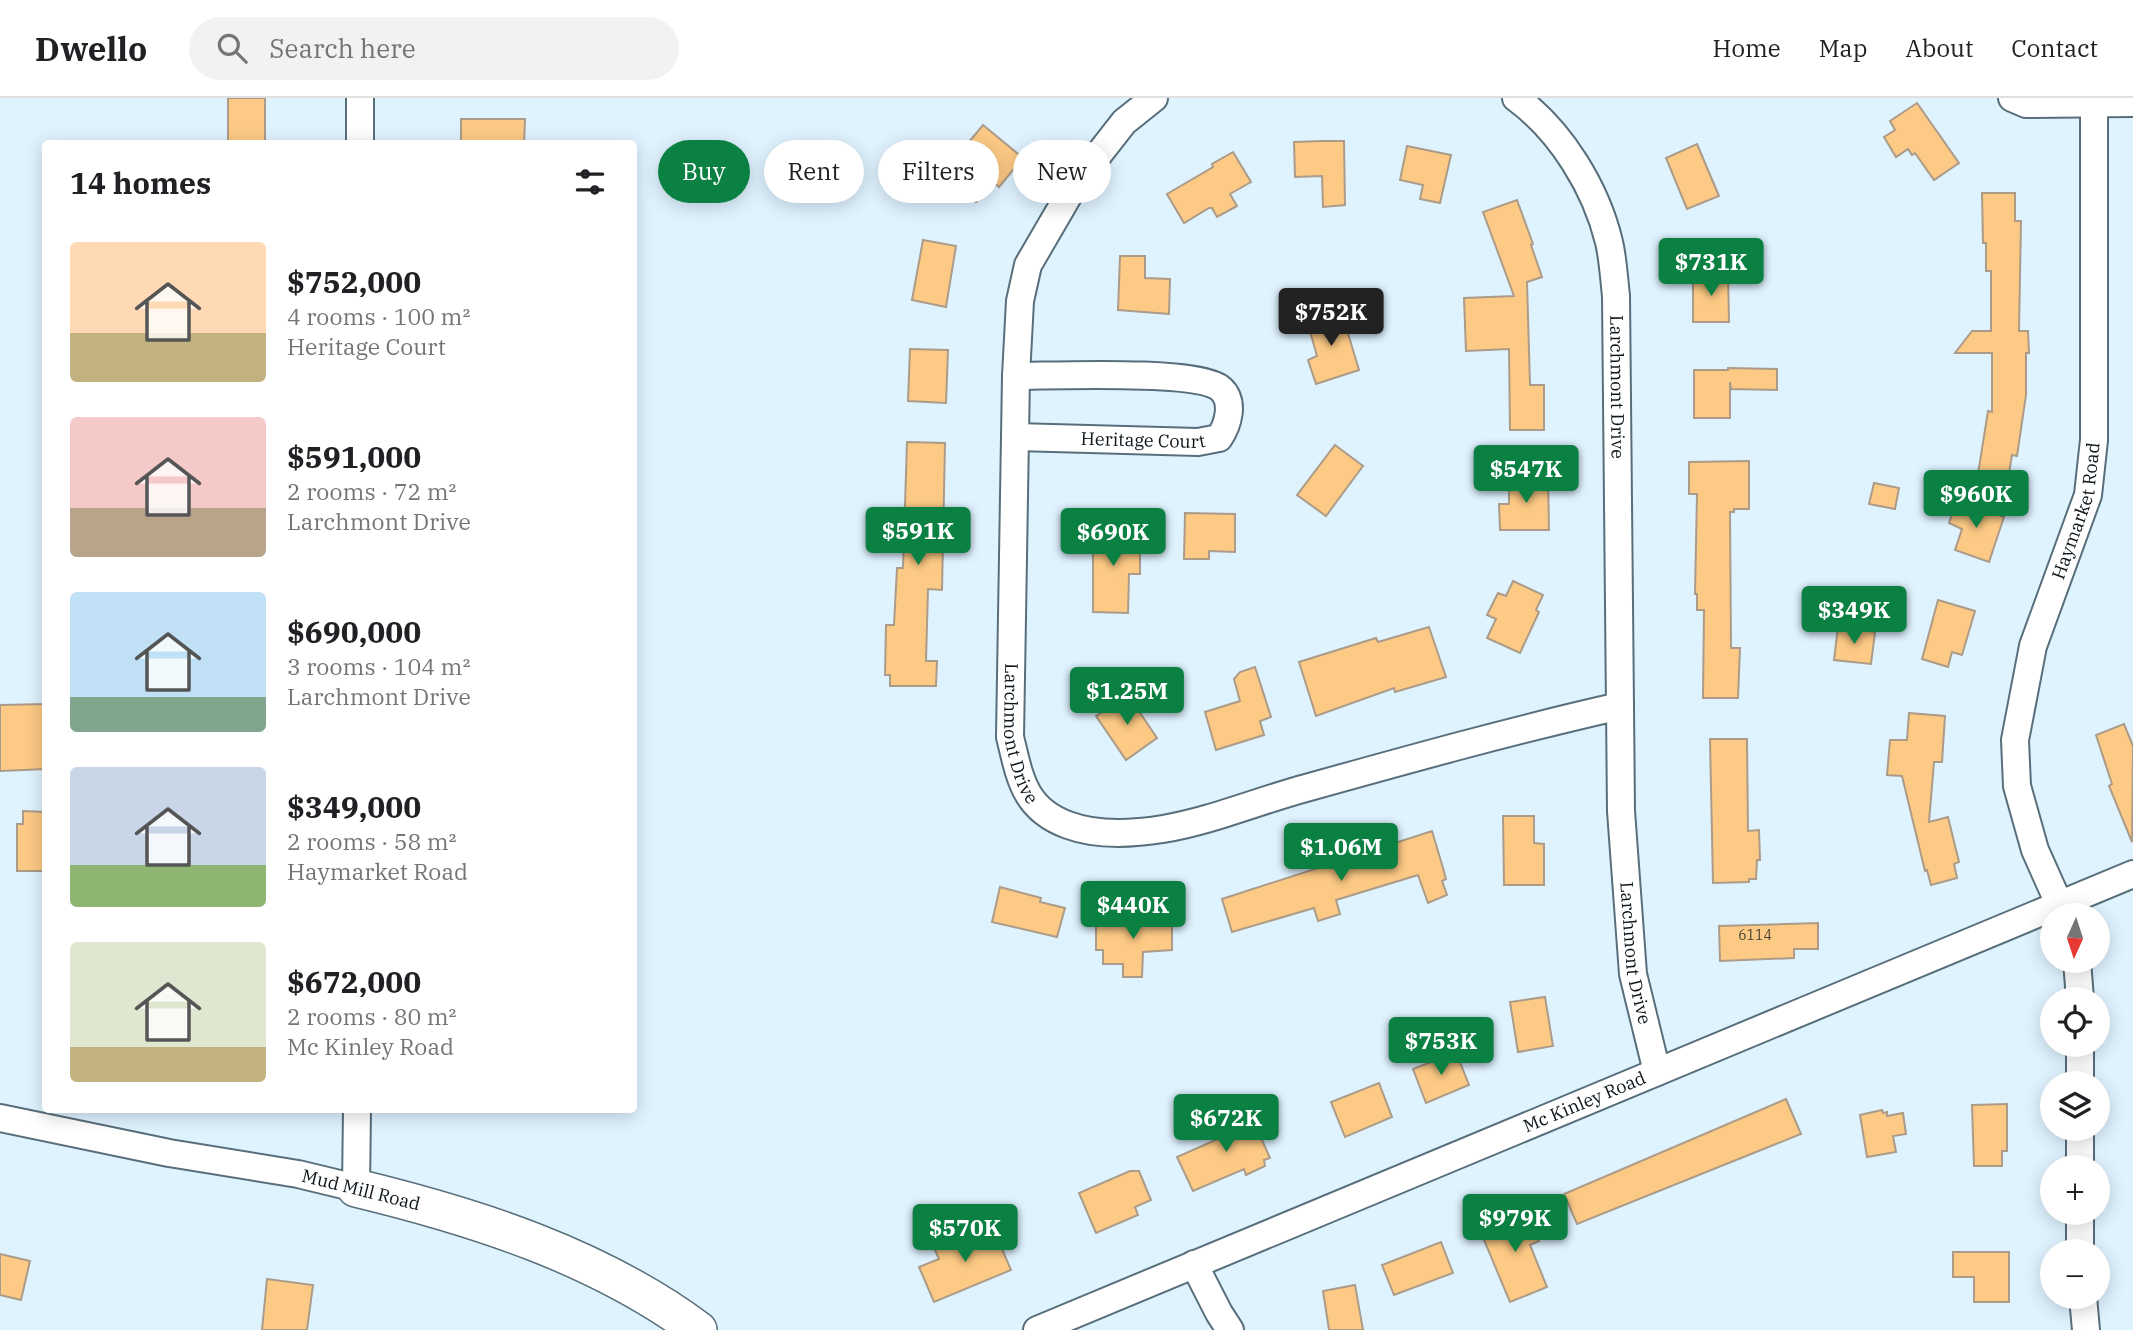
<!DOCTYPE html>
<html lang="en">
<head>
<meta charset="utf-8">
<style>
	body { margin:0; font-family:"IBM Plex Serif",serif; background:#f2f2f2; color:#202124; height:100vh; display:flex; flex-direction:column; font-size:26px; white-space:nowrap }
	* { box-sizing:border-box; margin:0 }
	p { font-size:23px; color:#757577 }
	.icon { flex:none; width:38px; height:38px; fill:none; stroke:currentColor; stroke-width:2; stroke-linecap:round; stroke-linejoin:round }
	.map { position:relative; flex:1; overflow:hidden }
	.side { position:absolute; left:42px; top:42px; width:595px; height:973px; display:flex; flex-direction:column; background:#fff; border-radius:7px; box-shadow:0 4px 18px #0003 }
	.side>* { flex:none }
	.guide { position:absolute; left:658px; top:42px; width:665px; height:63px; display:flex; gap:14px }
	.needle { width:46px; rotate:183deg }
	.controls { position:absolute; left:2040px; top:805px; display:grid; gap:14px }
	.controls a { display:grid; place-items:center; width:70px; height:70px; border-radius:50%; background:#fff; box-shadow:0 4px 18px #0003; font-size:35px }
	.price { position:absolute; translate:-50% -60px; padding:0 16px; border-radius:7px; background:#0b8043; color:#fff; font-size:23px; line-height:46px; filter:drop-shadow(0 2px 4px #0008) }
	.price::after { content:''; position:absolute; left:50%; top:42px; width:21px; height:16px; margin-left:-10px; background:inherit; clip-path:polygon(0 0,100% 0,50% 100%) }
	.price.on { background:#222; color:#fff }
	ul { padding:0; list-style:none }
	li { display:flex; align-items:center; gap:21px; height:175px; padding:0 28px }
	li span { display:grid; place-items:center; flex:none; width:196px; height:140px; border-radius:7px; color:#555 }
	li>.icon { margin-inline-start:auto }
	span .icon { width:84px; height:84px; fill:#fffc; stroke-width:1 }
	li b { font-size:30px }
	h2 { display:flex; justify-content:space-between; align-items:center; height:84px; padding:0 28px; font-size:30px }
	.tag { padding:0 24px; border-radius:32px; background:#fff; box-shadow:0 4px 18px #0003; font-size:24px; line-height:63px }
	.tag.on { background:#0b8043; color:#fff }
	header { display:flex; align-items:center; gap:42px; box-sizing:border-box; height:98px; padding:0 35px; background:#fff; border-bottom:2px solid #e0e0e0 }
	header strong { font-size:33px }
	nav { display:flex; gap:38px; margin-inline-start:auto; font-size:24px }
	.search { width:490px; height:63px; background:#f2f2f2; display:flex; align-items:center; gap:18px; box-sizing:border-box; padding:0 24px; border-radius:38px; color:#757577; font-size:26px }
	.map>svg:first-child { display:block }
	.building { fill:#fdca85; stroke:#ab9b88; stroke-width:2 }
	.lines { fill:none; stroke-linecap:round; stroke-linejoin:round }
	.street-casing { stroke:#586f7b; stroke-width:30 }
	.secondary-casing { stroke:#586f7b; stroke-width:40 }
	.street { stroke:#fff; stroke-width:26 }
	.secondary { stroke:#fff; stroke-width:37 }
	.labels { text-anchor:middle; stroke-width:5; stroke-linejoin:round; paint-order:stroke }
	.number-label { font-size:14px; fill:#484235 }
	.street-label { font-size:18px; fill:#0c151a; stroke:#fdfdfd }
</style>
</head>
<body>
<header>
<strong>Dwello</strong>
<div class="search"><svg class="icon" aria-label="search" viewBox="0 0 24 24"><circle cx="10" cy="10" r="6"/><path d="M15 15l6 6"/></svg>Search here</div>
<nav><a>Home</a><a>Map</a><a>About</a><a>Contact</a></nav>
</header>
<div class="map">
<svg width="2133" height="1232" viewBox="0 0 2133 1232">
	<rect width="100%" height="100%" fill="#dff3ff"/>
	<g class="building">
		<rect x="228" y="0" width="37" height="46"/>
		<polygon points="1917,5 1959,65 1934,82 1915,55 1912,57 1908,51 1896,59 1884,39 1895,32 1890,23"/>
		<polygon points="461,21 525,21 524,46 461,46"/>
		<polygon points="983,27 1023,60 999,89 993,84 976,104 932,69 951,47 960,55"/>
		<polygon points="1322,43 1344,43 1345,107 1323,109 1322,78 1295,79 1294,44"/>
		<polygon points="1697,46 1719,98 1687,111 1666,60"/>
		<polygon points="1407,48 1451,57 1440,105 1420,101 1423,87 1400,82"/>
		<polygon points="1233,54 1251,84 1230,96 1237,108 1217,119 1212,110 1209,110 1184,125 1167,96 1213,69 1212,66"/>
		<polygon points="1982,95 2015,95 2015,123 2021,123 2019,233 2028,233 2029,255 2026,255 2026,297 2017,358 2012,357 2008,381 1978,376 1988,313 1992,314 1992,255 1955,255 1972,233 1991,233 1991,173 1986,173 1986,145 1983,145"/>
		<polygon points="1517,102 1533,146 1531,147 1542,179 1527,184 1530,287 1544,287 1544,332 1510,332 1509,251 1466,253 1464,200 1514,198 1483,114"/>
		<polygon points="923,142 956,148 946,209 912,202"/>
		<polygon points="1120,158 1145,158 1145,180 1170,181 1169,216 1118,212"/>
		<polygon points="1728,176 1729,224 1693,224 1693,177"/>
		<polygon points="1341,212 1359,272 1316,286 1308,262 1317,258 1307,223"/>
		<polygon points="910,251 948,252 946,305 908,303"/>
		<polygon points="1728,270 1777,271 1777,292 1731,291 1730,284 1730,320 1694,320 1694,272 1728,272"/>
		<polygon points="907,344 945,345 942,492 928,491 926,563 937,563 936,588 890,588 890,577 885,577 886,527 894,527 897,470 903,470"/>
		<polygon points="1335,347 1363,368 1326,418 1297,397"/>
		<polygon points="1749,363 1749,411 1734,411 1734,414 1730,414 1731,550 1740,550 1738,600 1703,600 1704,512 1697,512 1697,496 1695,496 1697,396 1689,396 1689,364"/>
		<polygon points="1548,379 1549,432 1500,432 1499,406 1509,406 1509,380"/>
		<polygon points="1874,385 1899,390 1895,411 1869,406"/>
		<polygon points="1957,403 2004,419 1989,464 1955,452 1962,431 1949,425"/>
		<polygon points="1185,415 1235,416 1235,454 1209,453 1209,461 1184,461"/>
		<polygon points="1093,426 1130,427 1129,454 1140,454 1140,476 1129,476 1128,515 1093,514"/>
		<polygon points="1513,483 1543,497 1536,512 1539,514 1520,555 1487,540 1496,521 1487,517 1498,495 1506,498"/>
		<polygon points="1938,502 1975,513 1962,557 1952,554 1948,569 1922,561"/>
		<polygon points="1429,529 1446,579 1395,594 1394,590 1316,618 1299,564 1376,540 1378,544"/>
		<polygon points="1838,529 1875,534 1871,566 1834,562"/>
		<polygon points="1255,569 1271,619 1260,623 1264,637 1216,652 1205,614 1240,603 1234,581 1240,574"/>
		<polygon points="1128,597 1157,640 1126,662 1096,618"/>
		<polygon points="46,606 46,671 0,673 0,607"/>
		<polygon points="1909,615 1945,618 1942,664 1934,664 1929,724 1948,719 1959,764 1954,766 1957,780 1931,787 1927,772 1925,773 1902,678 1887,677 1890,642 1907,642"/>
		<polygon points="2124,626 2133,648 2132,744 2109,688 2112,686 2096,637"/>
		<polygon points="1710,641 1747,641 1748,733 1759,732 1760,762 1757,762 1756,781 1749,781 1749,784 1713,785"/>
		<polygon points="23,713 45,714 46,773 17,773 17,726 23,726"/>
		<polygon points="1503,718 1534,718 1534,745 1544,746 1544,787 1504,787"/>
		<polygon points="1432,733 1443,770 1446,781 1442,783 1447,797 1428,805 1418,777 1336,802 1340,816 1318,823 1314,810 1232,834 1222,801"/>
		<polygon points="1000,789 1041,800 1040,804 1065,810 1057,839 992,824"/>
		<polygon points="1124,816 1145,816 1145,820 1172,820 1172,852 1143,854 1142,879 1123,879 1123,866 1103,866 1103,852 1096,852 1096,824 1124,824"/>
		<polygon points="1818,825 1818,851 1794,851 1794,860 1720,863 1719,828"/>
		<polygon points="1545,899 1553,948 1518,954 1510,904"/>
		<polygon points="1456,954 1469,987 1426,1005 1413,971"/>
		<polygon points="1379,985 1392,1019 1345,1039 1331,1004"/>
		<polygon points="1786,1001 1801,1036 1577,1126 1564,1096"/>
		<polygon points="2007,1006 2007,1053 2002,1053 2002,1068 1974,1068 1972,1007"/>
		<polygon points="1248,1011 1270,1060 1264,1062 1265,1068 1246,1077 1244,1071 1193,1093 1177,1059 1229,1036 1223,1023"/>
		<polygon points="1882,1012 1883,1015 1887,1014 1887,1018 1903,1015 1906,1036 1893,1038 1896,1054 1867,1059 1860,1017"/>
		<polygon points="1130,1073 1139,1073 1151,1102 1135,1109 1138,1117 1096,1135 1079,1095"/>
		<polygon points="1526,1110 1539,1143 1530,1147 1547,1189 1510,1204 1479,1130"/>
		<polygon points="988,1129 992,1138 996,1137 1011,1172 934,1204 919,1169 939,1161 934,1150"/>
		<polygon points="1441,1144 1453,1175 1394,1197 1382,1167"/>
		<polygon points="1953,1154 2009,1154 2009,1204 1974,1204 1974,1179 1953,1179"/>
		<polygon points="0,1156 30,1163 21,1202 0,1197"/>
		<polygon points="267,1181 313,1187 307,1232 262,1232"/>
		<polygon points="1355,1187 1363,1232 1329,1232 1323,1193"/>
	</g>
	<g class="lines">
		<g class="street-casing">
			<g id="street">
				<polyline points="360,0 360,46"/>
				<path id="s1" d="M1154,0l-30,24 -50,64 -46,79 -8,36 -4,75 -6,361c10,41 14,72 58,88 29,11 64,9 95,4 48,-8 95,-28 143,-41 104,-29 208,-58 314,-82"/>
				<path id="s2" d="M1516,0c45,33 80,90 93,144 4,17 5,36 7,54l5,515 12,163 24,98"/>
				<polyline points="2012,0 2026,6 2133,5"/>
				<path id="s3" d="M1015,339l183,5 21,-4c9,-13 16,-36 2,-49 -23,-20 -169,-13 -205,-13"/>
				<path id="s4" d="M2064,817l-29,-65 -18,-64 -2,-46 18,-94 55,-151 6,-55v-335"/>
				<polyline points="2077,863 2080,901"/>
				<polyline points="2080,985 2080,947"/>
				<polyline points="0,1020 169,1055 298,1076 356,1090 357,1012"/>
				<polyline points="2080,1069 2080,1031"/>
				<polyline points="2080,1153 2080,1115"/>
				<polyline points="1194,1166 1219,1215 1230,1232"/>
				<polyline points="2083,1199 2086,1232"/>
				<path id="s5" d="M1037,1232l1096,-456"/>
			</g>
		</g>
		<g class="secondary-casing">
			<path id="secondary" d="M356,1090c120,29 242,68 342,142"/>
		</g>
		<use href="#street" class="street"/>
		<use href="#secondary" class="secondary"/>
	</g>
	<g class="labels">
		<g class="number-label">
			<text x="1755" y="842">6114</text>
		</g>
		<g class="street-label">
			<text dy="6" stroke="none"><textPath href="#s2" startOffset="320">Larchmont Drive</textPath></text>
			<text dy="6" stroke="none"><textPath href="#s3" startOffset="128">Heritage Court</textPath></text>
			<text dy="6" stroke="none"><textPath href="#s4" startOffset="422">Haymarket Road</textPath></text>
			<text dy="6" stroke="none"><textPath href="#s1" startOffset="682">Larchmont Drive</textPath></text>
			<text dy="6" stroke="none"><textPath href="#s2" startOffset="887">Larchmont Drive</textPath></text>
			<text dy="6" stroke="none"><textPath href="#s5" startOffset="593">Mc Kinley Road</textPath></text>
			<text transform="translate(361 1092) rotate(14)" y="6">Mud Mill Road</text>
		</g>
	</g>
</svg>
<div class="controls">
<a><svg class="needle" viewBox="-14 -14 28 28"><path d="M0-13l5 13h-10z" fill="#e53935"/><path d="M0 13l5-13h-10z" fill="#757577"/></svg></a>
<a><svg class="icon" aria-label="locate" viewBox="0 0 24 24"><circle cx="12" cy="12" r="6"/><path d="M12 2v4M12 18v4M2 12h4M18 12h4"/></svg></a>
<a><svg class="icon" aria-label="layers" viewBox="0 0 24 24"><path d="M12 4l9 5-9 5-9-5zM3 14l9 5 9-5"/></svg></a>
<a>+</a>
<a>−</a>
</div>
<b class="price" style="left:1711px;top:200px">$731K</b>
<b class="price on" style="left:1331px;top:250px">$752K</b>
<b class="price" style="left:1526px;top:407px">$547K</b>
<b class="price" style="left:1976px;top:432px">$960K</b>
<b class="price" style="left:918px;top:469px">$591K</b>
<b class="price" style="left:1113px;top:470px">$690K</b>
<b class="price" style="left:1854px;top:548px">$349K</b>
<b class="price" style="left:1127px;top:629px">$1.25M</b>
<b class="price" style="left:1341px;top:785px">$1.06M</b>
<b class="price" style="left:1133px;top:843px">$440K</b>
<b class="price" style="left:1441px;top:979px">$753K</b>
<b class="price" style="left:1226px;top:1056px">$672K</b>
<b class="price" style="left:1515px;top:1156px">$979K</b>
<b class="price" style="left:965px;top:1166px">$570K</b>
<div class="guide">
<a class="tag on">Buy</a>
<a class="tag">Rent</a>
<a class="tag">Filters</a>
<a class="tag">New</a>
</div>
<section class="side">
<h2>14 homes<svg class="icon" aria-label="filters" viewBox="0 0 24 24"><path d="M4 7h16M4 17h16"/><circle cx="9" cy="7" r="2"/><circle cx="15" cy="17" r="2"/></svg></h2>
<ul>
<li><span style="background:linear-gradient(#ffd9b3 65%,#c2b280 0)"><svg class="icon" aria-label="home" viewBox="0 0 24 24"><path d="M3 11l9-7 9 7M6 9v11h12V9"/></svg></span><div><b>$752,000</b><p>4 rooms · 100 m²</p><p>Heritage Court</p></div></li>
<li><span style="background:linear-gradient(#f6c9c9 65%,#b9a48a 0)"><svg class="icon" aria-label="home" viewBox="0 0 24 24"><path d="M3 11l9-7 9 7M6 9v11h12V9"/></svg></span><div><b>$591,000</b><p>2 rooms · 72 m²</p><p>Larchmont Drive</p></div></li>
<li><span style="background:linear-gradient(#bfe0f5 75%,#7fa58c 0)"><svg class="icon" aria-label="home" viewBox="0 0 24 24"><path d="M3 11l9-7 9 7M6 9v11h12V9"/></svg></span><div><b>$690,000</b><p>3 rooms · 104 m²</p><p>Larchmont Drive</p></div></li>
<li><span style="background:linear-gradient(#c9d6e8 70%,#8fb573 0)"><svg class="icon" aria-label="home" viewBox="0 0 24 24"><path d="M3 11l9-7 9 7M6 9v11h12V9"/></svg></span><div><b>$349,000</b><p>2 rooms · 58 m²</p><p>Haymarket Road</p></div></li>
<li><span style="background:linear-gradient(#dfe7d0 75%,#c2b280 0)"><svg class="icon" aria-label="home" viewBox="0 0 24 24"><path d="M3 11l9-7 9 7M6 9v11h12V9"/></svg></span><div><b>$672,000</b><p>2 rooms · 80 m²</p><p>Mc Kinley Road</p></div></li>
</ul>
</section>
</div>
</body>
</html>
